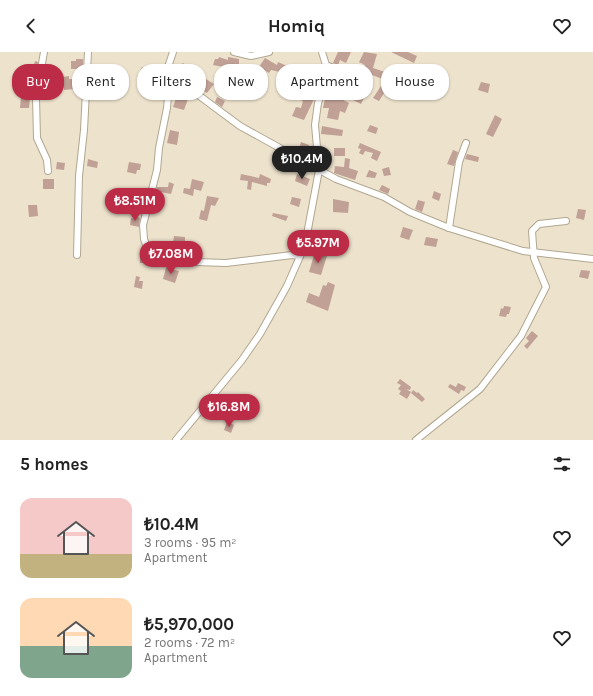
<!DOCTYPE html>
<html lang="en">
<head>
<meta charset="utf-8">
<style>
	body { margin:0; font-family:Karla,sans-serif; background:#f2f2f2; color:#222; height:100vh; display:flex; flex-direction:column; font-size:15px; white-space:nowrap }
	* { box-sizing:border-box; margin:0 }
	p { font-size:13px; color:#767676 }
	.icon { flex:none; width:22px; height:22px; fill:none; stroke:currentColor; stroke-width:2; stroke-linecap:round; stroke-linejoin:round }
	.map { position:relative; height:388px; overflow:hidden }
	.side { display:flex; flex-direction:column; background:#fff; flex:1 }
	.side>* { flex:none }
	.banner { position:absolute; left:12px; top:12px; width:569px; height:36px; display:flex; gap:8px }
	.price { position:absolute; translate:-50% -34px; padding:0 9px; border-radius:14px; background:#bd2c46; color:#fff; font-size:13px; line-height:26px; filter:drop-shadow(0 1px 2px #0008) }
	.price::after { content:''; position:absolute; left:50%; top:24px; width:12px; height:9px; margin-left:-6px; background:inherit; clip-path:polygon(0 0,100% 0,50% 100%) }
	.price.selected { background:#222; color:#fff }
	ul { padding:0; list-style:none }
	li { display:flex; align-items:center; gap:12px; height:100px; padding:0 20px }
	li span { display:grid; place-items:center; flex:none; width:112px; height:80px; border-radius:12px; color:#555 }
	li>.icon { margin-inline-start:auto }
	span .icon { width:48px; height:48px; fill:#fffc; stroke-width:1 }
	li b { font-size:17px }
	h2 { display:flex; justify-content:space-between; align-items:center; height:48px; padding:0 20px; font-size:17px }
	.pill { padding:0 14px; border-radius:16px; background:#fff; box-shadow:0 1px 3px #0004; font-size:14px; line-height:36px }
	.pill.selected { background:#bd2c46; color:#fff }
	header { display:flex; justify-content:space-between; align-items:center; height:52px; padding:0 20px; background:#fff; font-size:18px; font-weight:700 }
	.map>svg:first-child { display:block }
	.building { fill:#c1a095 }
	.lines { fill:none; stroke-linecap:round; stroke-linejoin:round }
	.minor-casing { stroke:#b1a791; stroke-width:8 }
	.minor { stroke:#fff; stroke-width:6 }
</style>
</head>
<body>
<header><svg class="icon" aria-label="back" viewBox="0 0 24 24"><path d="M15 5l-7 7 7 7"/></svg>Homiq<svg class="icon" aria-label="heart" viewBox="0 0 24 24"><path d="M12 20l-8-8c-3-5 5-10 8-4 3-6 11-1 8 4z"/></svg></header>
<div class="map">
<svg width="593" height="388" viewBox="0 0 593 388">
	<rect width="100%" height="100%" fill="#ede2cc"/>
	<g class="building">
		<polygon points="338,0 351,0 346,11 340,8 338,13 333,11"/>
		<polygon points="364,0 377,2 373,16 385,20 384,23 394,30 391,30 379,49 373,46 385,28 372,23 369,29 360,26 365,13 359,10"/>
		<polygon points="391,0 408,0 417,4 414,11"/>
		<polygon points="219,5 228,8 228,5 239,7 239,15 235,26 226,23 229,16 213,13 215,7 218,7"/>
		<polygon points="265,6 277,13 278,10 287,14 284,21 271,18 269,21 259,15"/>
		<polygon points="76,7 83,7 83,17 71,17 71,9 76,9"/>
		<polygon points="35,9 38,10 34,28 15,25 16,18 32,20"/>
		<polygon points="183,11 189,15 183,24 175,19"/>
		<polygon points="92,13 100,13 99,23 92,22"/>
		<polygon points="142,15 149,20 144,29 137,25"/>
		<polygon points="298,16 305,20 302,30 294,25"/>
		<polygon points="69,24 69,27 74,27 74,37 64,38 63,25"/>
		<polygon points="114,25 122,25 121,32 114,32"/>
		<polygon points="257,26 264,29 261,35 254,32"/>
		<polygon points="206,27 214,32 207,41 199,36"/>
		<polygon points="336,30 346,34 342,43 332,39"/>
		<polygon points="481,30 490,32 488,41 478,38"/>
		<polygon points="284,33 294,41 295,40 305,44 306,42 315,45 304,68 292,64 296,55 301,56 303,49 287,42 285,45 279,40"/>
		<polygon points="21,43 28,43 28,46 30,46 29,56 20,56"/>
		<polygon points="177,43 188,47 184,58 173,55"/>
		<polygon points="355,43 364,46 361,52 353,48"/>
		<polygon points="217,45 225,49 222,55 215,50"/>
		<polygon points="325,46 341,47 349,51 345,61 340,59 338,68 327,66 329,56 323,56"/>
		<polygon points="495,63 502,67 493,85 486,82"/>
		<polygon points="370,73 378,76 376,82 367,79"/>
		<polygon points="322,74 343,78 342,84 321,82"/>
		<polygon points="170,78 179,80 177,93 167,91"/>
		<polygon points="301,90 309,93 306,103 298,100"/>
		<polygon points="360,91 381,100 377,109 371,106 373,101 365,99 363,103 359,101 361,97 358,96"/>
		<rect x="334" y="96" width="11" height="8"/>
		<polygon points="453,98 458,100 454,114 447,112"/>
		<polygon points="467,102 479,105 478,110 465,107"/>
		<polygon points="345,106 350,107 349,116 358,119 355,128 334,121 335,114 344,115"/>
		<polygon points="88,107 98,110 97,116 87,114"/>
		<polygon points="57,110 65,111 64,118 56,117"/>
		<polygon points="129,110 141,112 140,118 137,118 136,122 127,120"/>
		<polygon points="389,115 391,123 384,124 382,117"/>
		<polygon points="369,118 377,121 375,126 366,125"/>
		<polygon points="241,122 259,126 260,122 271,127 270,131 267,131 267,134 252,130 251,138 247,137 248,129 240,128"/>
		<polygon points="297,122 310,127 307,134 295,129"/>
		<rect x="43" y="127" width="11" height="10"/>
		<polygon points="192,127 204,130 201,139 194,137 193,144 183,141 184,136 190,137"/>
		<polygon points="169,130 174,132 171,142 161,140 161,142 156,141 157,135 168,135"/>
		<polygon points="382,133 390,137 388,142 379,138"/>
		<polygon points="434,139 441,142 439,149 432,146"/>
		<polygon points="207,144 219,146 215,154 211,153 207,169 199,167 201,158 204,159"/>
		<polygon points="292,145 301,147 299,155 290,152"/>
		<polygon points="333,147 349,150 348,161 333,160"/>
		<polygon points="418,148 425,150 422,160 415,157"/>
		<polygon points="28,153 37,153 38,164 29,165"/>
		<polygon points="578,157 586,158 584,168 576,166"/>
		<polygon points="273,161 288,164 286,169 272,164"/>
		<polygon points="136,165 140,166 139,175 130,173 131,166 136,167"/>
		<polygon points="403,175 413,178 409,188 400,185"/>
		<polygon points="174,184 185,185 185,192 173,191"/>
		<polygon points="426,185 438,187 436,195 424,193"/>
		<polygon points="166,192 171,193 169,204 157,201 154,198 155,193 166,195"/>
		<polygon points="140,199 143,199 145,202 145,211 140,211"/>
		<polygon points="315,200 327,204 321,223 309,220"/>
		<polygon points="166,216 179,219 175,231 163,227"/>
		<polygon points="581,218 590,219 588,227 579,225"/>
		<polygon points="136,224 140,225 139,229 143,229 142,237 134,235"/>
		<polygon points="328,230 335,233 328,259 306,250 309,241 319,245 323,233 326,234"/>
		<polygon points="504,254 511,255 509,262 507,262 506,265 499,264 501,256 503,257"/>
		<polygon points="532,279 538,284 527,297 524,294 529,289 526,286"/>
		<polygon points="400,327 411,335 410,338 406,337 411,340 407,347 399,342 401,339 398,337 401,333 397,331"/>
		<polygon points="458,331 466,335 464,339 461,338 459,342 448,335 450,332 456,335"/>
		<polygon points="413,338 417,341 418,340 425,347 422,350 411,341"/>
		<polygon points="241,356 250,359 246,368 237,364"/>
		<polygon points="227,370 234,373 231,381 224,378"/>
	</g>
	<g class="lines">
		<g class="minor-casing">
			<g id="minor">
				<polyline points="44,0 36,45 37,86 47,108 48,119"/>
				<polyline points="173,0 168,15 170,22 240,74 336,127 384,145 410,160 449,176 523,199 593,207"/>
				<polyline points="234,0 251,4 269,0"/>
				<polyline points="326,13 346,21"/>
				<polyline points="170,22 167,56 159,96 157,118 143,173 144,187 148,198 155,205 166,209 226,211 292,203 300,204"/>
				<polyline points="449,176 459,110 466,91"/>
				<polyline points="77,203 79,124 84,78 88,0"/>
				<polyline points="176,388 242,308 260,282 287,234 305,193 319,118 315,73 318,51 327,26 326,13 322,0"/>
				<polyline points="416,388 480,337 521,284 546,235 534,206 532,179 539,172 566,169"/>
			</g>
		</g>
		<use href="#minor" class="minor"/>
	</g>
</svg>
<b class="price selected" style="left:302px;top:128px">₺10.4M</b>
<b class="price" style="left:135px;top:170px">₺8.51M</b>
<b class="price" style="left:318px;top:212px">₺5.97M</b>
<b class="price" style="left:171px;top:223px">₺7.08M</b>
<b class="price" style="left:229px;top:376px">₺16.8M</b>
<div class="banner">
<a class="pill selected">Buy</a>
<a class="pill">Rent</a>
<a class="pill">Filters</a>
<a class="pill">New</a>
<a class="pill">Apartment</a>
<a class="pill">House</a>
</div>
</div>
<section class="side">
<h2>5 homes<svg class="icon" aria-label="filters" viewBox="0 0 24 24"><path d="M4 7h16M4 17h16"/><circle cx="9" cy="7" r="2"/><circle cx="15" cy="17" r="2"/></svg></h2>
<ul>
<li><span style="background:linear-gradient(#f6c9c9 70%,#c2b280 0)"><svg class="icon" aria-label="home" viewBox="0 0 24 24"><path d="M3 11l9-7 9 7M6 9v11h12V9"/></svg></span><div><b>₺10.4M</b><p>3 rooms · 95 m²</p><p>Apartment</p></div><svg class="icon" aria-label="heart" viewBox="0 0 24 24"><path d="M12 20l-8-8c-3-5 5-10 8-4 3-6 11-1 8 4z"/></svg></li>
<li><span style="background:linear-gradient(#ffd9b3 60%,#7fa58c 0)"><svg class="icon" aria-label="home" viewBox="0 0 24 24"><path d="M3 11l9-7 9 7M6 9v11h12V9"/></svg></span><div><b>₺5,970,000</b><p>2 rooms · 72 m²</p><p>Apartment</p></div><svg class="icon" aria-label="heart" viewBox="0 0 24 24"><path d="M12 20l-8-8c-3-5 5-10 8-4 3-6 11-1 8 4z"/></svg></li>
</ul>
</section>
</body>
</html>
